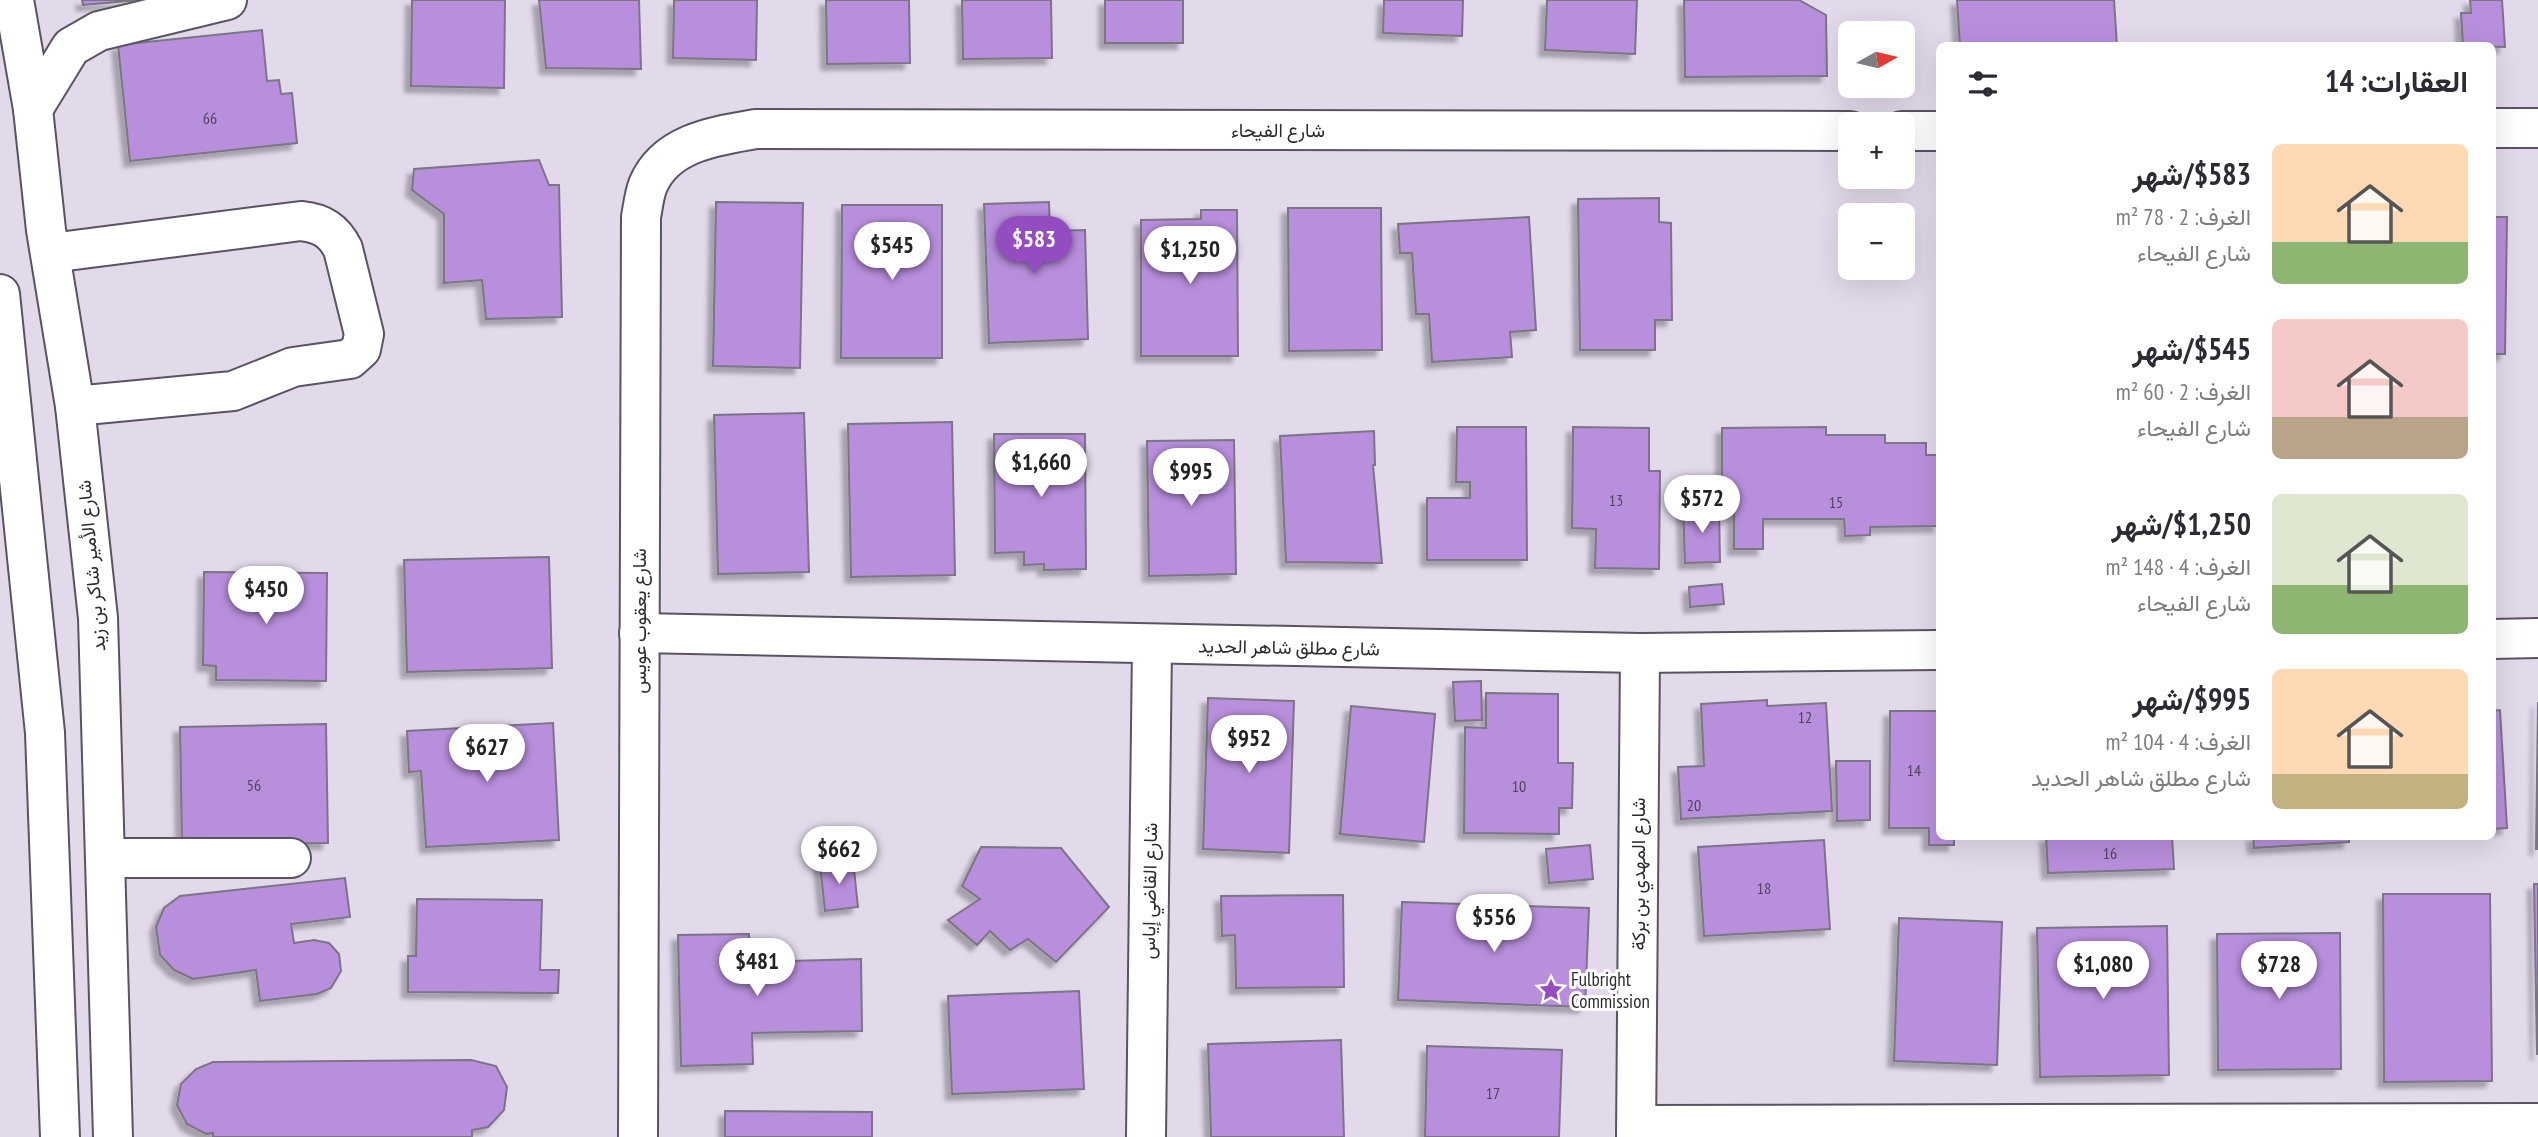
<!DOCTYPE html>
<html lang="ar">
<head>
<meta charset="utf-8">
<style>
	body { margin:0; font-family:"PT Sans Narrow",Vazirmatn,sans-serif; background:#f2f2f3; color:#2b2b33; direction:rtl; height:100vh; display:flex; flex-direction:column; font-size:26px; white-space:nowrap }
	* { box-sizing:border-box; margin:0 }
	p { font-size:23px; color:#7c7c81 }
	.icon { flex:none; width:38px; height:38px; fill:none; stroke:currentColor; stroke-width:2; stroke-linecap:round; stroke-linejoin:round }
	.map { position:relative; flex:1; overflow:hidden; direction:ltr }
	.drawer { position:absolute; left:1936px; top:42px; width:560px; height:798px; display:flex; flex-direction:column; background:#fff; border-radius:10px; box-shadow:0 7px 28px #0002; direction:rtl }
	.drawer>* { flex:none }
	.needle { width:46px; rotate:82deg }
	.tools { position:absolute; left:1838px; top:21px; display:grid; gap:14px }
	.tools a { display:grid; place-items:center; width:77px; height:77px; border-radius:10px; background:#fff; box-shadow:0 7px 28px #0002; font-size:35px }
	.price { position:absolute; translate:-50% -60px; padding:0 16px; border-radius:24px; background:#fff; color:#222; font-size:23px; line-height:46px; filter:drop-shadow(0 2px 4px #0008) }
	.price::after { content:''; position:absolute; left:50%; top:42px; width:21px; height:16px; margin-left:-10px; background:inherit; clip-path:polygon(0 0,100% 0,50% 100%) }
	.price.on { background:#944dc0; color:#fff }
	ul { padding:0; list-style:none }
	li { display:flex; align-items:center; gap:21px; height:175px; padding:0 28px }
	li span { display:grid; place-items:center; flex:none; width:196px; height:140px; border-radius:10px; color:#555 }
	li>.icon { margin-inline-start:auto }
	span .icon { width:84px; height:84px; fill:#fffc; stroke-width:1 }
	li b { font-size:30px }
	h2 { display:flex; justify-content:space-between; align-items:center; height:84px; padding:0 28px; font-size:30px }
	.map>svg:first-child { display:block }
	.building { fill:#b88fdd; stroke:#7c7483; stroke-width:2; filter:url(#shadow) }
	.lines { fill:none; stroke-linecap:round; stroke-linejoin:round }
	.minor-casing { stroke:#5a5361; stroke-width:42 }
	.major-casing { stroke:#5a5361; stroke-width:42 }
	.minor { stroke:#fff; stroke-width:38 }
	.major { stroke:#fff; stroke-width:38 }
	.labels { text-anchor:middle; stroke-width:6; stroke-linejoin:round; paint-order:stroke }
	.number-label { font-size:16px; fill:#50445c }
	.street-label { font-size:19px; fill:#2e2b31; stroke:#fff }
	.poi-label { font-size:19px; fill:#2e2b31; stroke:#fff; text-anchor:start }
</style>
</head>
<body>
<div class="map">
<svg width="2538" height="1137" viewBox="0 0 2538 1137">
	<defs>
		<filter id="shadow"><feDropShadow dx="-6" dy="6" stdDeviation="2" flood-color="#0004"/></filter>
	</defs>
	<rect width="100%" height="100%" fill="#e2daeb"/>
	<g class="building">
		<polygon points="82,0 140,0 83,5"/>
		<polygon points="412,0 505,0 504,88 411,86"/>
		<polygon points="539,0 639,0 641,69 546,68"/>
		<polygon points="674,0 757,0 756,60 673,58"/>
		<polygon points="826,0 909,0 910,63 827,64"/>
		<polygon points="962,0 1051,0 1052,58 963,59"/>
		<rect x="1105" y="0" width="78" height="43"/>
		<polygon points="1384,0 1463,0 1462,36 1383,33"/>
		<polygon points="1547,0 1637,0 1635,54 1545,50"/>
		<polygon points="1684,0 1799,0 1826,15 1827,76 1685,77"/>
		<polygon points="1957,0 2114,0 2117,46 1960,46"/>
		<polygon points="2470,0 2502,0 2505,47 2463,46 2461,13 2471,13"/>
		<polygon points="262,30 267,81 279,80 281,94 292,93 297,143 130,161 118,45"/>
		<polygon points="539,160 549,185 559,185 562,317 486,319 482,280 444,283 444,214 412,190 414,169"/>
		<polygon points="1659,198 1659,222 1671,223 1672,320 1655,320 1655,350 1580,350 1578,199"/>
		<polygon points="716,202 803,203 800,368 713,366"/>
		<polygon points="1049,202 1050,231 1085,230 1088,339 989,343 984,204"/>
		<polygon points="842,205 942,205 942,358 841,358"/>
		<polygon points="1288,208 1381,208 1382,350 1289,351"/>
		<polygon points="1201,210 1237,210 1238,356 1141,356 1141,220 1201,219"/>
		<polygon points="1529,217 1536,330 1510,332 1512,357 1432,362 1429,314 1416,314 1412,253 1400,253 1398,224"/>
		<polygon points="2492,217 2507,217 2505,354 2492,354"/>
		<polygon points="804,413 809,572 718,574 714,415"/>
		<polygon points="952,422 955,575 851,577 848,424"/>
		<polygon points="1457,427 1526,427 1527,560 1427,560 1427,498 1470,498 1470,482 1456,482"/>
		<polygon points="1573,427 1649,428 1649,471 1660,471 1659,569 1595,568 1596,529 1572,528"/>
		<polygon points="1826,427 1826,435 1885,435 1885,443 1926,443 1926,455 1939,455 1939,526 1870,527 1870,535 1845,536 1844,519 1763,519 1763,549 1734,549 1734,484 1722,484 1722,428"/>
		<polygon points="1374,431 1375,465 1373,465 1382,563 1286,562 1280,436"/>
		<polygon points="994,434 1085,434 1086,569 1044,570 1044,564 1024,565 1024,552 995,553"/>
		<polygon points="1234,440 1236,574 1149,576 1147,441"/>
		<polygon points="1719,508 1720,562 1685,563 1683,509"/>
		<polygon points="2492,516 2495,602 2492,602"/>
		<polygon points="549,557 552,668 407,672 404,560"/>
		<polygon points="204,572 327,573 326,681 216,680 216,666 203,665"/>
		<polygon points="1722,584 1724,604 1690,607 1689,587"/>
		<polygon points="1481,681 1482,720 1455,721 1453,682"/>
		<polygon points="1486,693 1558,694 1558,763 1573,763 1572,808 1559,808 1559,834 1464,833 1465,727 1486,728"/>
		<polygon points="1208,698 1294,701 1289,853 1203,849"/>
		<polygon points="1767,700 1767,706 1826,703 1832,811 1681,819 1678,767 1704,766 1701,704"/>
		<polygon points="2538,702 2538,849 2536,849"/>
		<polygon points="1351,706 1435,714 1424,842 1340,834"/>
		<polygon points="2500,710 2507,828 2492,829 2492,711"/>
		<polygon points="1890,711 1939,711 1939,836 1954,836 1954,845 1929,845 1929,828 1889,828"/>
		<polygon points="553,723 559,840 426,847 421,771 409,772 407,731"/>
		<polygon points="326,724 328,843 182,845 180,727"/>
		<polygon points="1836,761 1870,761 1870,820 1837,821"/>
		<polygon points="2046,836 2172,836 2174,869 2048,873"/>
		<polygon points="2253,836 2349,836 2349,842 2254,848"/>
		<polygon points="1824,840 1830,929 1704,936 1698,847"/>
		<polygon points="1590,845 1593,879 1549,883 1546,849"/>
		<polygon points="981,847 1061,848 1109,907 1056,962 1028,939 1010,950 990,931 977,945 948,920 980,899 962,886"/>
		<polygon points="853,860 858,907 825,911 820,864"/>
		<polygon points="345,878 350,917 291,924 294,943 314,940 329,943 339,954 341,971 331,988 317,994 260,1001 256,970 193,979 174,970 160,955 156,927 164,908 180,896"/>
		<polygon points="2534,884 2538,884 2538,1054 2537,1054"/>
		<polygon points="2383,894 2490,894 2492,1081 2384,1082"/>
		<polygon points="1343,895 1344,987 1236,988 1235,935 1222,936 1221,896"/>
		<polygon points="417,899 542,900 540,970 559,970 558,993 408,992 408,956 416,956"/>
		<polygon points="1402,902 1589,908 1585,1007 1398,1000"/>
		<polygon points="1899,918 2002,922 1997,1065 1894,1061"/>
		<polygon points="2167,926 2169,1075 2040,1077 2037,928"/>
		<polygon points="2340,933 2341,1069 2218,1070 2217,934"/>
		<polygon points="749,934 750,962 861,959 862,1031 752,1033 753,1064 681,1066 678,935"/>
		<polygon points="1079,991 1084,1089 952,1094 948,996"/>
		<polygon points="1341,1040 1344,1137 1211,1137 1208,1044"/>
		<polygon points="1427,1046 1562,1050 1559,1137 1425,1137"/>
		<polygon points="471,1060 496,1066 507,1087 504,1110 488,1127 472,1130 472,1137 213,1137 213,1133 206,1134 187,1124 177,1105 181,1084 196,1069 213,1062"/>
		<polygon points="725,1111 872,1112 872,1137 725,1137"/>
	</g>
	<g class="lines">
		<g class="minor-casing">
			<g id="minor">
				<polyline points="33,109 71,47 99,31 227,0"/>
				<polyline points="2492,128 2538,128"/>
				<polyline points="1902,131 1939,131"/>
				<path d="M51,253l250,-32c21,2 33,10 42,28l21,85 -3,15 -11,10 -57,8 -60,24 -158,15"/>
				<polyline points="639,633 1640,653 1939,650"/>
				<polyline points="2492,639 2538,638"/>
				<polyline points="107,858 291,858"/>
				<polyline points="1637,1125 2538,1123"/>
				<path d="M638,1137l3,-920c2,-10 3,-22 7,-32 18,-43 68,-49 108,-56l1094,2"/>
				<polyline points="1146,1137 1152,645"/>
				<polyline points="1636,1137 1640,653"/>
			</g>
		</g>
		<g class="major-casing">
			<g id="major">
				<polyline points="14,0 33,109 46,230 75,406 98,618 113,1137"/>
				<polyline points="0,294 45,733 60,1137"/>
			</g>
		</g>
		<use href="#minor" class="minor"/>
		<use href="#major" class="major"/>
	</g>
	<defs>
		<g id="sight-bare" transform="scale(1.89)"><path d="M0-6L1.8-2.2L6-1.7L2.9 1.2L3.7 5.4L0 3.3L-3.7 5.4L-2.9 1.2L-6-1.7L-1.8-2.2Z" fill="#944dc0" stroke="#fff" stroke-width="2.5" paint-order="stroke"/></g>
	</defs>
	<g fill-rule="evenodd">
		<use href="#sight-bare" x="1551" y="990"/>
	</g>
	<g class="labels">
		<g class="number-label">
			<text x="210" y="124">66</text>
			<text x="1616" y="506">13</text>
			<text x="1836" y="508">15</text>
			<text x="1805" y="723">12</text>
			<text x="1914" y="776">14</text>
			<text x="254" y="791">56</text>
			<text x="1519" y="792">10</text>
			<text x="1694" y="811">20</text>
			<text x="2110" y="859">16</text>
			<text x="1764" y="894">18</text>
			<text x="1493" y="1099">17</text>
		</g>
		<g class="street-label">
			<text x="1278" y="137">شارع الفيحاء</text>
			<text transform="translate(91 566) rotate(-95)" y="7">شارع الأمير شاكر بن زيد</text>
			<text transform="translate(639 621) rotate(-90)" y="7">شارع يعقوب عويس</text>
			<text transform="translate(1289 647) rotate(1)" y="7">شارع مطلق شاهر الحديد</text>
			<text transform="translate(1638 874) rotate(-90)" y="7">شارع المهدي بن بركة</text>
			<text transform="translate(1149 891) rotate(-89)" y="7">شارع القاضي إياس</text>
		</g>
		<g class="poi-label">
			<text x="1571" y="986">Fulbright<tspan x="1571" dy="22">Commission</tspan></text>
		</g>
	</g>
</svg>
<div class="tools">
<a><svg class="needle" viewBox="-14 -14 28 28"><path d="M0-13l5 13h-10z" fill="#e53935"/><path d="M0 13l5-13h-10z" fill="#7c7c81"/></svg></a>
<a>+</a>
<a>−</a>
</div>
<b class="price on" style="left:1034px;top:276px">$583</b>
<b class="price" style="left:892px;top:282px">$545</b>
<b class="price" style="left:1190px;top:286px">$1,250</b>
<b class="price" style="left:1041px;top:499px">$1,660</b>
<b class="price" style="left:1191px;top:508px">$995</b>
<b class="price" style="left:1702px;top:535px">$572</b>
<b class="price" style="left:266px;top:626px">$450</b>
<b class="price" style="left:1249px;top:775px">$952</b>
<b class="price" style="left:487px;top:784px">$627</b>
<b class="price" style="left:839px;top:886px">$662</b>
<b class="price" style="left:1494px;top:954px">$556</b>
<b class="price" style="left:757px;top:998px">$481</b>
<b class="price" style="left:2103px;top:1001px">$1,080</b>
<b class="price" style="left:2279px;top:1001px">$728</b>
<section class="drawer">
<h2>العقارات: 14<svg class="icon" aria-label="filters" viewBox="0 0 24 24"><path d="M4 7h16M4 17h16"/><circle cx="9" cy="7" r="2"/><circle cx="15" cy="17" r="2"/></svg></h2>
<ul>
<li><span style="background:linear-gradient(#ffd9b3 70%,#8fb573 0)"><svg class="icon" aria-label="home" viewBox="0 0 24 24"><path d="M3 11l9-7 9 7M6 9v11h12V9"/></svg></span><div><b>$583/شهر</b><p>الغرف: 2 · 78 m²</p><p>شارع الفيحاء</p></div></li>
<li><span style="background:linear-gradient(#f6c9c9 70%,#b9a48a 0)"><svg class="icon" aria-label="home" viewBox="0 0 24 24"><path d="M3 11l9-7 9 7M6 9v11h12V9"/></svg></span><div><b>$545/شهر</b><p>الغرف: 2 · 60 m²</p><p>شارع الفيحاء</p></div></li>
<li><span style="background:linear-gradient(#dfe7d0 65%,#8fb573 0)"><svg class="icon" aria-label="home" viewBox="0 0 24 24"><path d="M3 11l9-7 9 7M6 9v11h12V9"/></svg></span><div><b>$1,250/شهر</b><p>الغرف: 4 · 148 m²</p><p>شارع الفيحاء</p></div></li>
<li><span style="background:linear-gradient(#ffd9b3 75%,#c2b280 0)"><svg class="icon" aria-label="home" viewBox="0 0 24 24"><path d="M3 11l9-7 9 7M6 9v11h12V9"/></svg></span><div><b>$995/شهر</b><p>الغرف: 4 · 104 m²</p><p>شارع مطلق شاهر الحديد</p></div></li>
</ul>
</section>
</div>
</body>
</html>
